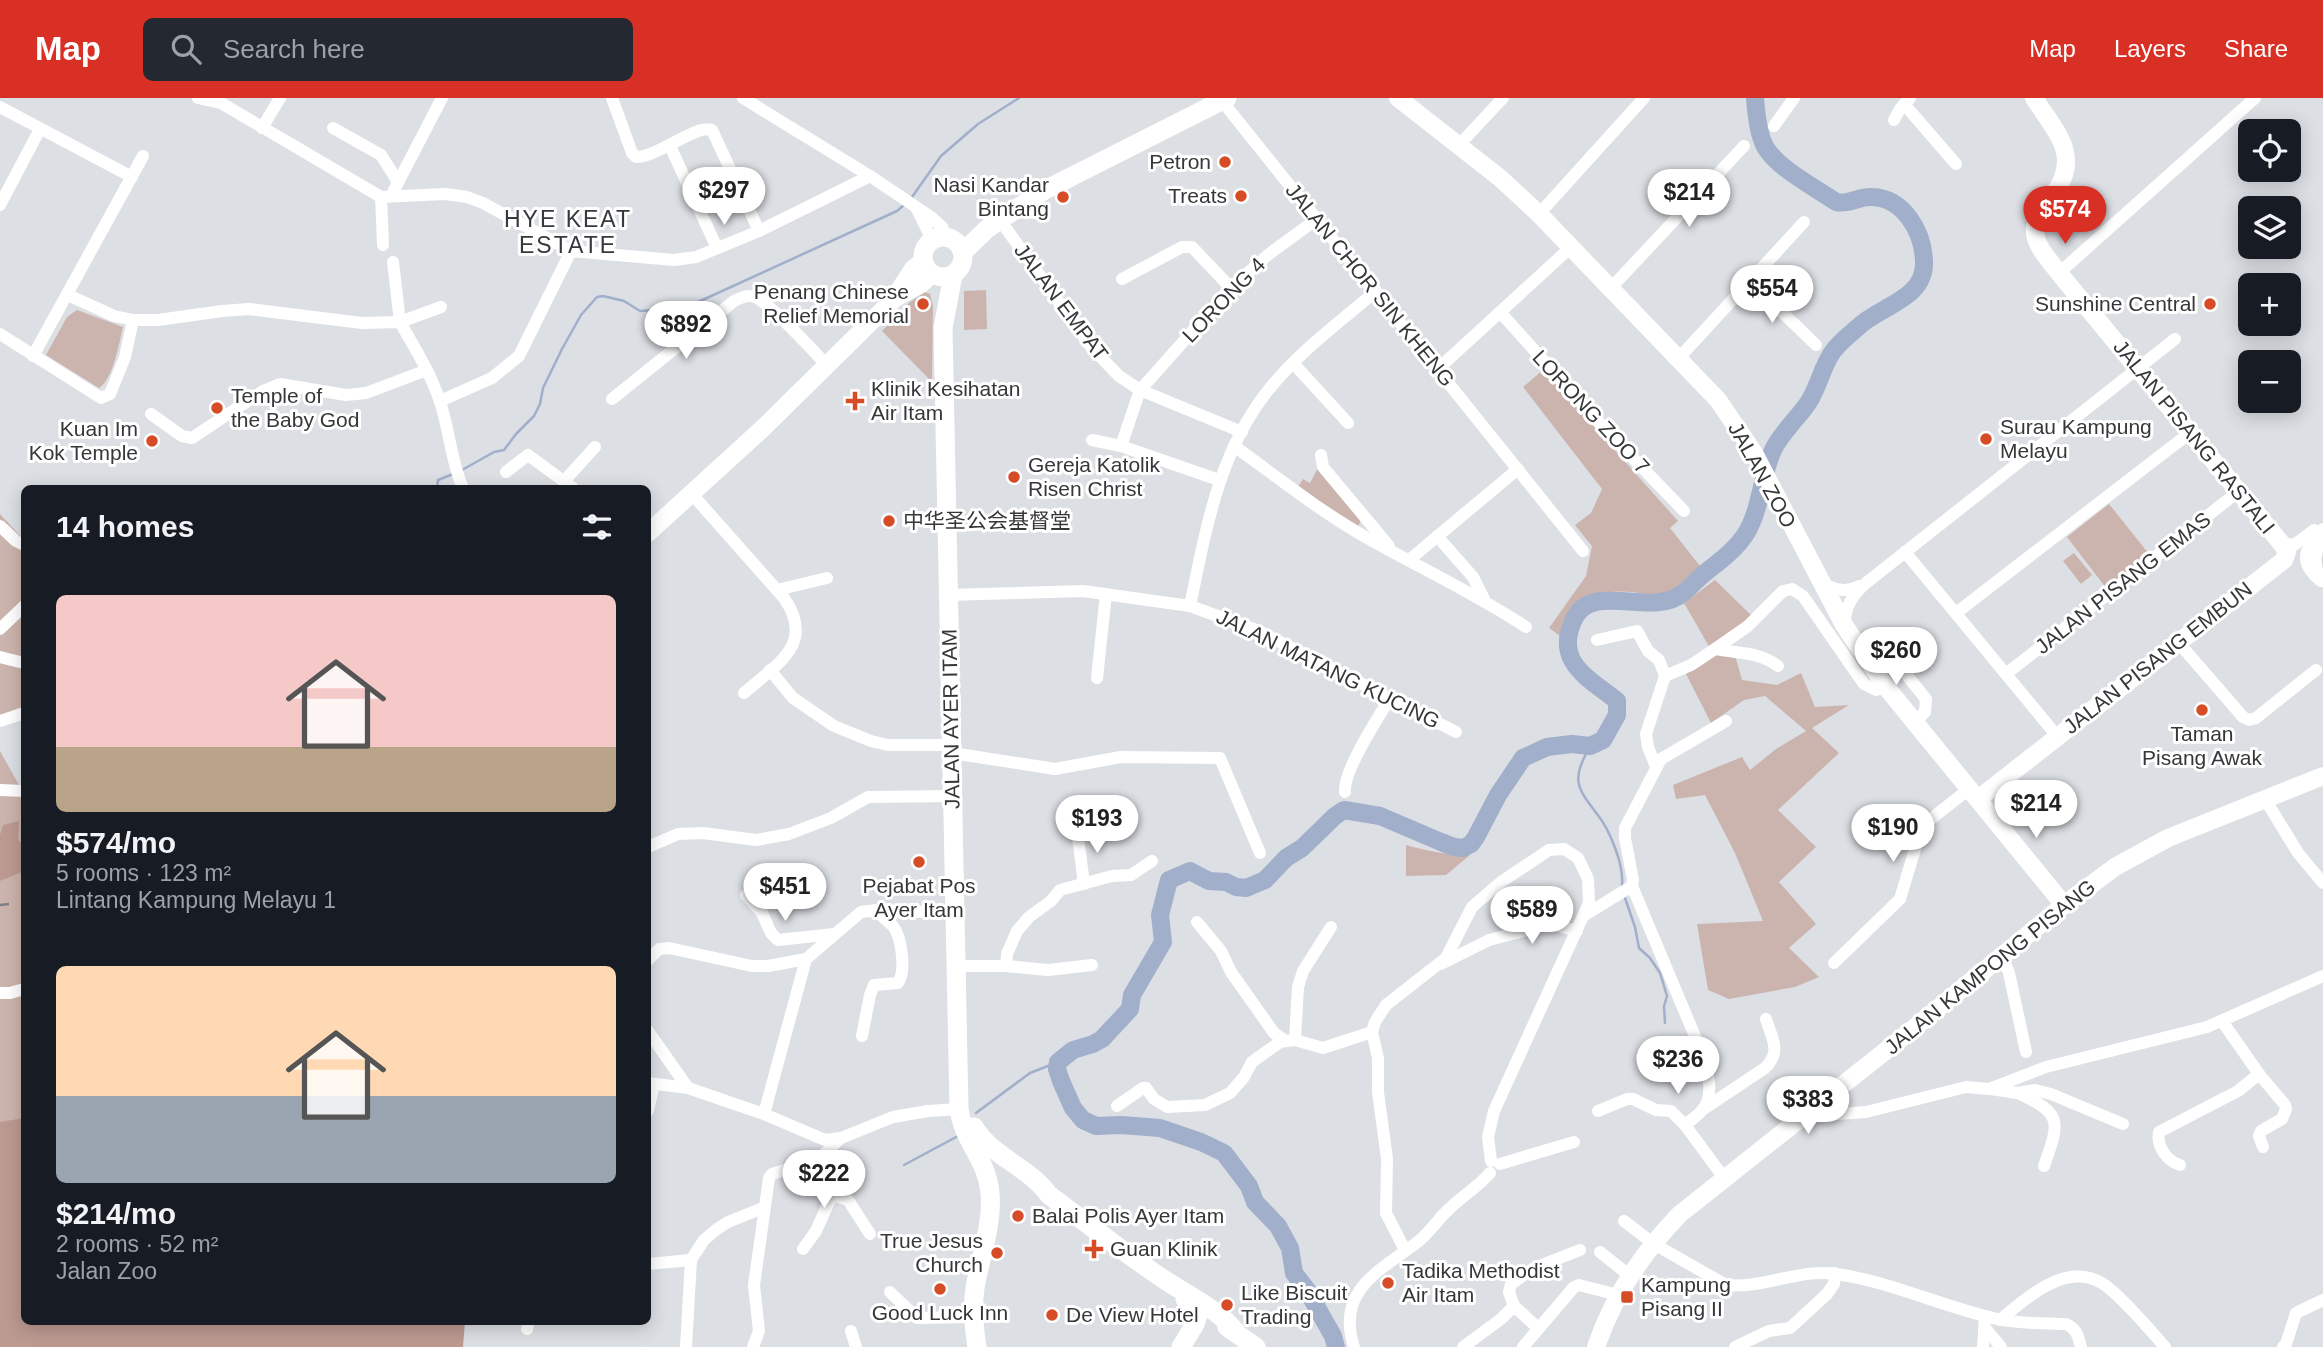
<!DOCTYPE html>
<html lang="en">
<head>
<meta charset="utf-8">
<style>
	body { margin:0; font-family:Helvetica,"Noto Sans SC",sans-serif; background:#242831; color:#f1f3f6; height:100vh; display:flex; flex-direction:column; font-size:26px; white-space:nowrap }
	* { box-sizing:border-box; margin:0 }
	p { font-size:23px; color:#9ea1a6 }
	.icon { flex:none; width:38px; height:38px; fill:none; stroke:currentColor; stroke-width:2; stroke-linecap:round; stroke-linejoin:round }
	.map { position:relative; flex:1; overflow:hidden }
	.drawer { position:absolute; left:21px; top:387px; width:630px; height:840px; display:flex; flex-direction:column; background:#171b24; border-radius:10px; box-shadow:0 4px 18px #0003 }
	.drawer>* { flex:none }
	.controls { position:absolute; left:2238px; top:21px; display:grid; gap:14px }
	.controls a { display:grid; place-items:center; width:63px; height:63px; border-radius:10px; background:#171b24; box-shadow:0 4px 18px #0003; font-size:35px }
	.price { position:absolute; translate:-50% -60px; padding:0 16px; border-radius:24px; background:#fff; color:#222; font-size:23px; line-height:46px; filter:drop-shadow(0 2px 4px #0008) }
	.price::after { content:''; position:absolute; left:50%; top:42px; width:21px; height:16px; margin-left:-10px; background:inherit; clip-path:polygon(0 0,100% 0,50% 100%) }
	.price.on { background:#d93025; color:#fff }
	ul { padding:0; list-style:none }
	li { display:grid; align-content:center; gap:14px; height:371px; padding:0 35px }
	li span { display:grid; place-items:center; height:217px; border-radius:10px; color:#555 }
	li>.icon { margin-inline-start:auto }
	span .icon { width:126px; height:126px; fill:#fffc; stroke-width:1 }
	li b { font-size:30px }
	h2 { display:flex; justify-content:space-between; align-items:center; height:84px; padding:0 35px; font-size:30px }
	header { display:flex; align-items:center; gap:42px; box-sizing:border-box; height:98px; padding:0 35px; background:#d93025; color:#fff }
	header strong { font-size:33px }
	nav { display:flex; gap:38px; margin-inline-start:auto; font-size:24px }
	.search { width:490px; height:63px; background:#242831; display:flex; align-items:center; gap:18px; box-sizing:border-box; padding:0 24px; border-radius:10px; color:#9ea1a6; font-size:26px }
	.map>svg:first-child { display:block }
	.green { fill:#ccb4ae }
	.forest { fill:#bc9a91 }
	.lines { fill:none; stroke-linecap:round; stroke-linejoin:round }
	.stream { stroke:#a1afcb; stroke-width:2.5 }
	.river { stroke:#a1afcb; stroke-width:18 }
	.street { stroke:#fff; stroke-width:12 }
	.secondary { stroke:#fff; stroke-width:18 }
	.primary { stroke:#fff; stroke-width:19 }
	.rail { stroke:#7f8184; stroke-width:2.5; stroke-dasharray:12 12; stroke-linecap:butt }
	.poi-dot { fill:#d54c27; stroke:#fff; stroke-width:2.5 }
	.labels { text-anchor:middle; stroke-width:6; stroke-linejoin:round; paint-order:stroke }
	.poi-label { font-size:21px; fill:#363739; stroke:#fff; text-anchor:start }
	.street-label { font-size:21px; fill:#363739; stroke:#fff }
	.neighbourhood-label { font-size:23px; letter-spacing:2px; fill:#36383c; stroke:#fff }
</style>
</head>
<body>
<header>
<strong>Map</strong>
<div class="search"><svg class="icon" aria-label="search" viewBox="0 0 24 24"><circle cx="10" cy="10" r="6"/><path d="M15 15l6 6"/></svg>Search here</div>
<nav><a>Map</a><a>Layers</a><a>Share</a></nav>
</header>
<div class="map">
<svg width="2323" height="1249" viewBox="0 0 2323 1249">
	<rect width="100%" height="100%" fill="#dcdfe4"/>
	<g class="green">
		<polygon points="986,192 987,231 964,232 964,193"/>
		<polygon points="925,194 930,196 933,208 932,284 882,233 910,204"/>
		<path d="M77,212l46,17c-4,16 -10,53 -24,61l-53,-33 21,-38z"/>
		<path d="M1543,272l135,151 -8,7 30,38 -35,32c-27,-6 -62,-13 -85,6 -11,8 -13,22 -17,34l-14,-10 37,-52 6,-30 -17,-21 16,-12 11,-24 -79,-102z"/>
		<polygon points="1319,368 1360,421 1360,425 1357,429 1298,389 1303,381 1310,385"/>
		<polygon points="2109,406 2149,456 2106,490 2067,439"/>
		<polygon points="0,416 24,442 24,613 0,620"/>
		<polygon points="2074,455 2092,477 2081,486 2063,463"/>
		<polygon points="1715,482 1753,519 1726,540 1736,561 1742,582 1777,587 1801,575 1815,609 1849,607 1812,630 1839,655 1778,712 1816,749 1779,784 1816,826 1789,850 1819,879 1795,889 1729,901 1708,892 1697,826 1763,823 1735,755 1705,697 1676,701 1673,687 1742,659 1750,672 1776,651 1806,633 1765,598 1744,602 1711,625 1686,576 1714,557 1684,505"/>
		<polygon points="0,653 19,687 24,686 24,1223 0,1249"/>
		<path d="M1406,747c21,6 42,10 64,10l-24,20 -40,1z"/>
	</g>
	<g class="forest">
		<polygon points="19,723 18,742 24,747 24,773 0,783 0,737 3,727"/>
		<polygon points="24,1020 24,1223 465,1223 463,1249 0,1249 0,1024"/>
	</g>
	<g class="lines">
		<g class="stream">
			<polyline points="912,99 941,58 978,26 1019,0"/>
			<polyline points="462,372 494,354 504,352 516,336 534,318 540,306 543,290 562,251 581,217 597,199 603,198 624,203 640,213 685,210 897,113 905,106"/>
			<polyline points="437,390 438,382 453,376"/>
			<path d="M1590,648c-18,34 -15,39 7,68 13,16 27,51 25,71"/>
			<polyline points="1624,797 1635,829 1639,850 1650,860 1660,875 1667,898 1664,908 1665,925"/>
			<polyline points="976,1015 1030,975 1058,964"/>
			<polyline points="904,1067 958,1038"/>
		</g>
		<path class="river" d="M1336,1249l-3,-11 -26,-46 -13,-17 -4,-25 -12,-22 -23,-24 -6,-16 -25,-33 -23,-11 -41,-14 -39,-3 -25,1 -13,-6 -10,-12 -12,-27 -4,-12 1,-7 15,-12 20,-6 9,-5 28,-30 2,-14 31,-53 -3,-27 9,-35 21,-9 19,10 17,1 10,5 10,1 19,-8 21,-22 16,-10 33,-32 9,-6 36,6 61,26 13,5 9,1 8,-4 5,-7 22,-42 25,-37 24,-11 25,-3 18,2 13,-6 14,-25v-14c-28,-23 -65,-39 -42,-84 19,-35 78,1 108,-24 8,-6 15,-15 23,-21 14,-11 29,-22 39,-37 16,-24 16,-59 28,-85 8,-17 25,-32 35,-47 11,-16 14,-38 26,-53 6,-8 15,-15 23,-22 21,-22 69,-28 67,-67 -1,-29 -20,-63 -52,-64 -13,-1 -23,8 -36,5 -20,-14 -65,-37 -73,-60 -5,-12 -7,-30 -8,-44"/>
		<g class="street">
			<polyline points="198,0 221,5 381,99 445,96 467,99 483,105 571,153 674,162 696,159 759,133 870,78"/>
			<path d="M612,0l20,55 4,4c22,0 60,-33 76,-27l47,101"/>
			<polyline points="743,0 870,78 931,119 942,129 946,139"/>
			<polyline points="1222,3 1583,453"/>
			<polyline points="1904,6 1956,66"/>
			<polyline points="0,9 132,79"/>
			<polyline points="1894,22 1900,11 1910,0"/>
			<polyline points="1774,28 1794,0"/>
			<polyline points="262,30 280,0"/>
			<polyline points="333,30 381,57 398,84"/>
			<polyline points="1459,47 1503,0"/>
			<polyline points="670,48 717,150"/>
			<polyline points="391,98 442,0"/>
			<polyline points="381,99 383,147"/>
			<polyline points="0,107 40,31"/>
			<polyline points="917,111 932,142"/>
			<polyline points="1539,116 1644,0"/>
			<polyline points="1000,122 1091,249 1119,278 1140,292 1242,334"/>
			<polyline points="393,164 400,224 441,209"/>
			<polyline points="2059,175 2255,0"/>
			<polyline points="1122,181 1182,149 1192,149 1231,190"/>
			<polyline points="1750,183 1816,247"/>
			<polyline points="1610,191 1744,48"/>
			<path d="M68,197l46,21 19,4h25l64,-9 27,-2 113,14 38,-1c14,25 30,50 39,77 11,30 11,60 24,89"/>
			<polyline points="1500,214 1607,333 1684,413"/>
			<polyline points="0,236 101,300 110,296 125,259 133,222"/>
			<polyline points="33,258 143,58"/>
			<polyline points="1678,261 1804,124"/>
			<polyline points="1293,265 1348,325"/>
			<polyline points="1439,270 1571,149"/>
			<path d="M612,301l122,-98c6,-3 14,-7 21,-4 14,5 58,54 72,68"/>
			<polyline points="440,303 492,280 519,258 571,153"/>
			<polyline points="151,316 182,338 192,340 263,293 280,286 346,297 366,295 427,272"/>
			<polyline points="1092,342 1121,348 1219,382"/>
			<polyline points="1121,348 1140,292 1150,281 1231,190 1269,156 1317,121"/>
			<path d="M1234,348c42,30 83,63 128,89 54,31 111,57 164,92"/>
			<polyline points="1321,357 1323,369 1389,448"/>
			<polyline points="506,374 528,357 573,390"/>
			<polyline points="565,382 595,349"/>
			<path d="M691,395l93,105c32,46 -7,66 -40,95"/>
			<polyline points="0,428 16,443 24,447"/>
			<polyline points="1437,438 1473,479 1484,501"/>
			<polyline points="2281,445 2294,447 2314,432"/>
			<polyline points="1905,454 2057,638"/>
			<polyline points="1409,462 1518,371"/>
			<path d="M2319,478c-6,-14 -4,-24 4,-36"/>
			<path d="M2321,483c-24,-19 -16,-34 2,-52"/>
			<path d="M1822,485c14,7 23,10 37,3"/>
			<polyline points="777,492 827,480"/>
			<polyline points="948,497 1083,493 1190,508 1259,533 1456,634"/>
			<path d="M1190,508c16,-77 29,-156 80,-218 30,-37 70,-66 106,-97"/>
			<polyline points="1956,515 2191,334"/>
			<path d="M1844,527c2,-19 7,-29 22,-42l309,-244"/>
			<polyline points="0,531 24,508"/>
			<polyline points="1597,542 1637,533 1648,553 1659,562 1665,578 1691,567 1715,551 1748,528 1783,493 1792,491 1803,498 1864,586 1876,592 1886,589"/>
			<polyline points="2178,544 2243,619 2249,622 2256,620 2316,572"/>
			<path d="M1715,551c23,5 43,2 63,17"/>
			<polyline points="1888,554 1926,601 1925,614 1914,625"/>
			<polyline points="0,559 24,565"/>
			<polyline points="770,572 793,600 834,628 871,643 888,647 951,647"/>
			<polyline points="2006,576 2239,393"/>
			<polyline points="1097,580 1106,496"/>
			<polyline points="0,623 24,615"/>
			<polyline points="952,655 1055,671 1121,659 1220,660 1260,755"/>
			<polyline points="1656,669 1648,649 1646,636 1665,578"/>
			<polyline points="0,692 24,693"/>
			<path d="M1345,694c-2,-21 33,-74 45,-94"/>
			<polyline points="2265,701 2298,755 2323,785"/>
			<polyline points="1077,732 1084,786"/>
			<polyline points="648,749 678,736 703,735 756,742 789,736 831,720 868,699 953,698"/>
			<polyline points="746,797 762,815 771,835 778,842 834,836"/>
			<polyline points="1585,817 1632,788"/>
			<polyline points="1197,824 1221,853 1231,874 1274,935 1284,942"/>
			<polyline points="2002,858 2009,875 2026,954"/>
			<polyline points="648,862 659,851 669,850 752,868 768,868 806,861 861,814 876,812 955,815"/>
			<polyline points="1834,865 1900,801 1922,728 1969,691"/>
			<polyline points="1441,866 1489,842 1546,827 1555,827 1577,833"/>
			<polyline points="956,868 1006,868 1048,872 1092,867"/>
			<polyline points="1006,868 1007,856 1017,833 1029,819 1051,803 1060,792 1112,778 1131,777 1152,763"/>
			<polyline points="0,895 10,895 24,891"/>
			<polyline points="2222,923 2259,976 2285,1007 2286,1011 2282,1021 2261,1033 2259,1038 2263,1049"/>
			<polyline points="648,933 688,990"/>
			<path d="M862,938l8,-41 4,-10 24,-2c8,-12 4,-45 -5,-57 -5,-5 -12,-10 -17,-16"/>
			<polyline points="1295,942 1298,889 1303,873 1331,829"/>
			<polyline points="648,985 688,990 764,1016 825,1042 841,1040 893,1019 928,1013 959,1011"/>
			<polyline points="1991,991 2017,995 2035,992 2051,996 2123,1026"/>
			<path d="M2018,995c45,21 42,28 26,73"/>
			<polyline points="1117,1008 1143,990 1146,990 1154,1001 1167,1009 1205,1007 1230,995 1244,979 1252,964 1280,944 1295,942 1323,950 1372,934"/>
			<polyline points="1814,1009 1820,1016 1825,1017 1866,1014 1966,989 1989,991 2046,969 2207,929 2323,878"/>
			<path d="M1705,1010l60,-40c17,-17 7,-29 1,-49"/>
			<polyline points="648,1013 654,986"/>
			<polyline points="1598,1013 1627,1001 1633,1001 1656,1012 1671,1013 1685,1027 1724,1080"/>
			<polyline points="764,1016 806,861"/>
			<path d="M1685,1027c6,-5 14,-10 18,-16 12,-15 4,-40 -1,-56l-70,-167 1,-6 -8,-42v-10l36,-69 65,-38"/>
			<polyline points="812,1064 832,1097 848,1102 870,1136"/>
			<polyline points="1500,1066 1574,1044"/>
			<path d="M2180,1067c-13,-4 -24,-19 -21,-33l79,-41 21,-17"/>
			<path d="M1624,1123l30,23 72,41c37,4 74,-17 111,-11 55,8 106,33 160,45 22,5 47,4 69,5 11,5 12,12 15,23"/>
			<polyline points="803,1151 816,1133 832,1097"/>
			<polyline points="1405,1152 1386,1115 1387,1061 1378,994 1378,960 1372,934 1375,924 1386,907 1446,860 1472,809 1501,784 1549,752 1564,751 1578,760 1588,781 1589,805 1494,1013 1488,1039 1491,1063"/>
			<polyline points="1600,1154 1630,1178"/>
			<polyline points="648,1166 691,1162"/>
			<polyline points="890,1194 917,1220 974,1219"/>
			<polyline points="1514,1208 1538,1230"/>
			<path d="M2000,1222c26,-22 64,-57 100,-38 16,8 52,50 65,65"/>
			<polyline points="527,1231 529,1223"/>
			<polyline points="1986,1231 2001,1249"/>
			<polyline points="851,1233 856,1249"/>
			<polyline points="686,1249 691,1162 704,1142 717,1131 728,1124 763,1110"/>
			<polyline points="753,1249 759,1233 754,1187 769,1080 772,1076 819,1061 841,1040"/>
			<path d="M1354,1249c-18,-55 23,-75 61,-103 14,-10 22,-24 34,-35 13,-13 29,-22 41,-36"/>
			<polyline points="1463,1249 1501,1221 1514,1208 1509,1194 1511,1186 1534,1170 1580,1152"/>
			<polyline points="1523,1249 1574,1189 1579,1187 1618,1197"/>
			<polyline points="1735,1249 1769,1233 1790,1230 1827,1196 1834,1186 1835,1175"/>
			<polyline points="1983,1249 1985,1218"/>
			<polyline points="2283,1249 2286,1246 2296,1215 2323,1202"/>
		</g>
		<g class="secondary">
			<polyline points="1398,0 1500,80 1539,116 1718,302 1754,355 1844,527 1886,589 2064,807"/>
			<polyline points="897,199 921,186 932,176"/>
			<polyline points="648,435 761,332 893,202 913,171 923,163"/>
			<path d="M1978,701l306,-239 3,-8 -6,-9 -222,-270c-10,-14 -29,-31 -23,-50 6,-13 15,-25 23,-37 20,-35 -7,-59 -25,-88"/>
			<path d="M1596,1249c17,-50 47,-95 84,-133l223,-177 161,-132 51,-38 53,-29 155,-62"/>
		</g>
		<g class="primary">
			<circle cx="943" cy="159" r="20"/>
			<polyline points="963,154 988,130 1043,93 1227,0"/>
			<path d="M953,177l-10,53 16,781c4,33 28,49 31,84 3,31 -10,65 -15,95 -3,19 -1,40 2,59"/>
			<path d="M974,1029c18,30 55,40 75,68 38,28 74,57 113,83 25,17 55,30 74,54"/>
			<polyline points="1227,1229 1256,1249"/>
			<polyline points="1181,1249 1195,1226 1199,1214 1185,1201"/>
		</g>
		<polyline class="rail" points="0,807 9,806"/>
	</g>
	<g class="poi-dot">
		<circle cx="1225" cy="64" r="7"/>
		<circle cx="1241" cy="98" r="7"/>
		<circle cx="1063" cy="99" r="7"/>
		<circle cx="923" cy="206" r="7"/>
		<circle cx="2210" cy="206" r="7"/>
		<path d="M851.5 292.5h7v7h7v7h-7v7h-7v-7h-7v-7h7z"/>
		<circle cx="217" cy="310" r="7"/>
		<circle cx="1986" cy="341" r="7"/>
		<circle cx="152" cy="343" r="7"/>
		<circle cx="1014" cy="379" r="7"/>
		<circle cx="889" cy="423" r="7"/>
		<circle cx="2202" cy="612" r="7"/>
		<circle cx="919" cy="764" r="7"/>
		<circle cx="1018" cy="1118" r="7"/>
		<path d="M1090.5 1140.5h7v7h7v7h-7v7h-7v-7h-7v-7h7z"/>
		<circle cx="997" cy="1155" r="7"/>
		<circle cx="1388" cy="1185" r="7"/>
		<circle cx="940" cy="1191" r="7"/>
		<rect x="1620" y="1192" width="14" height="14" rx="3.5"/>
		<circle cx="1227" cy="1207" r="7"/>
		<circle cx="1052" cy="1217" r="7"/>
	</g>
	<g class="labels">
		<g class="poi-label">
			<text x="1211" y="71" text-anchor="end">Petron</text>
			<text x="1049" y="94" text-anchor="end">Nasi Kandar<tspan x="1049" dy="24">Bintang</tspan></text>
			<text x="1227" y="105" text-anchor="end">Treats</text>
			<text x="909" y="201" text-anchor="end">Penang Chinese<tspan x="909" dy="24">Relief Memorial</tspan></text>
			<text x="2196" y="213" text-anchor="end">Sunshine Central</text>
			<text x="871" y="298">Klinik Kesihatan<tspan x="871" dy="24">Air Itam</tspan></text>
			<text x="231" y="305">Temple of<tspan x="231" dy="24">the Baby God</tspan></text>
			<text x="2000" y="336">Surau Kampung<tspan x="2000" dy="24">Melayu</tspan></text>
			<text x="138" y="338" text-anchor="end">Kuan Im<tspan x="138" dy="24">Kok Temple</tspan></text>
			<text x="1028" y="374">Gereja Katolik<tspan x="1028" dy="24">Risen Christ</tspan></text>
			<text x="903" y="430">中华圣公会基督堂</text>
			<text x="2202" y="643" text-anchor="middle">Taman<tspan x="2202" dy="24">Pisang Awak</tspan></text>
			<text x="919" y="795" text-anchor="middle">Pejabat Pos<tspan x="919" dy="24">Ayer Itam</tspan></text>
			<text x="1032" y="1125">Balai Polis Ayer Itam</text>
			<text x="983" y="1150" text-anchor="end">True Jesus<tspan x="983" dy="24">Church</tspan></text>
			<text x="1110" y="1158">Guan Klinik</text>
			<text x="1402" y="1180">Tadika Methodist<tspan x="1402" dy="24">Air Itam</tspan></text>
			<text x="1641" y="1194">Kampung<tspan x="1641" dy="24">Pisang II</tspan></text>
			<text x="1241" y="1202">Like Biscuit<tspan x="1241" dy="24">Trading</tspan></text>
			<text x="940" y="1222" text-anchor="middle">Good Luck Inn</text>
			<text x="1066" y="1224">De View Hotel</text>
		</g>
		<g class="street-label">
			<text transform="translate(1370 187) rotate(51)" y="7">JALAN CHOR SIN KHENG</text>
			<text transform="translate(1224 202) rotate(-46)" y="7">LORONG 4</text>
			<text transform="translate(1061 204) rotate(53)" y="7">JALAN EMPAT</text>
			<text transform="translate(1591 314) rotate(47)" y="7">LORONG ZOO 7</text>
			<text transform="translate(2194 339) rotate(51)" y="7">JALAN PISANG RASTALI</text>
			<text transform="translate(1762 377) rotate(61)" y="7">JALAN ZOO</text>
			<text transform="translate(2123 485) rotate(-38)" y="7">JALAN PISANG EMAS</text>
			<text transform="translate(2158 560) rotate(-38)" y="7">JALAN PISANG EMBUN</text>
			<text transform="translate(1328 571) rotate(26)" y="7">JALAN MATANG KUCING</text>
			<text transform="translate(951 621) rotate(-91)" y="7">JALAN AYER ITAM</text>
			<text transform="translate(1990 869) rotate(-39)" y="7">JALAN KAMPONG PISANG</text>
		</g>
		<g class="neighbourhood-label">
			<text x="568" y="129">HYE KEAT<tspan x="568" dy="26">ESTATE</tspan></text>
		</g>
	</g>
</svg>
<div class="controls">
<a><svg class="icon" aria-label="locate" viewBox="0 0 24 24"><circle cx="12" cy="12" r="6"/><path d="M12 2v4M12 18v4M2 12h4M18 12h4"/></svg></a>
<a><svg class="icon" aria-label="layers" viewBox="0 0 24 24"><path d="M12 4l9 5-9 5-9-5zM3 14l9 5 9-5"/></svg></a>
<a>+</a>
<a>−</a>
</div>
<b class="price" style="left:724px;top:129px">$297</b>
<b class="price" style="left:1689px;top:131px">$214</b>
<b class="price on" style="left:2065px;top:148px">$574</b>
<b class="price" style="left:1772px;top:227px">$554</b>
<b class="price" style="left:686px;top:263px">$892</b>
<b class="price" style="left:1896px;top:589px">$260</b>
<b class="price" style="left:2036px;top:742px">$214</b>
<b class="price" style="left:1097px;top:757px">$193</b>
<b class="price" style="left:1893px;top:766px">$190</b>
<b class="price" style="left:785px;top:825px">$451</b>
<b class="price" style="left:1532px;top:848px">$589</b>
<b class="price" style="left:1678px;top:998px">$236</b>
<b class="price" style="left:1808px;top:1038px">$383</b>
<b class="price" style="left:824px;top:1112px">$222</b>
<section class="drawer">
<h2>14 homes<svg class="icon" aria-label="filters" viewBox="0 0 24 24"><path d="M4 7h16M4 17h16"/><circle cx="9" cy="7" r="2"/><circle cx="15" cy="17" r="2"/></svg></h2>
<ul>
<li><span style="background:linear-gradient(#f6c9c9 70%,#b9a48a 0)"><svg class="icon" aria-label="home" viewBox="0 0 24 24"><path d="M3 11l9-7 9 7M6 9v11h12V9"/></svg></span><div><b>$574/mo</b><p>5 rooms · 123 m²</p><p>Lintang Kampung Melayu 1</p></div></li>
<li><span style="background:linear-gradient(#ffd9b3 60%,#9aa5b1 0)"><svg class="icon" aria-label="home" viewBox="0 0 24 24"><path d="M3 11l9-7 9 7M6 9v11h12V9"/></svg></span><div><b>$214/mo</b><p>2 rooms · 52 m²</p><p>Jalan Zoo</p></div></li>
</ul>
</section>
</div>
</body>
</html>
